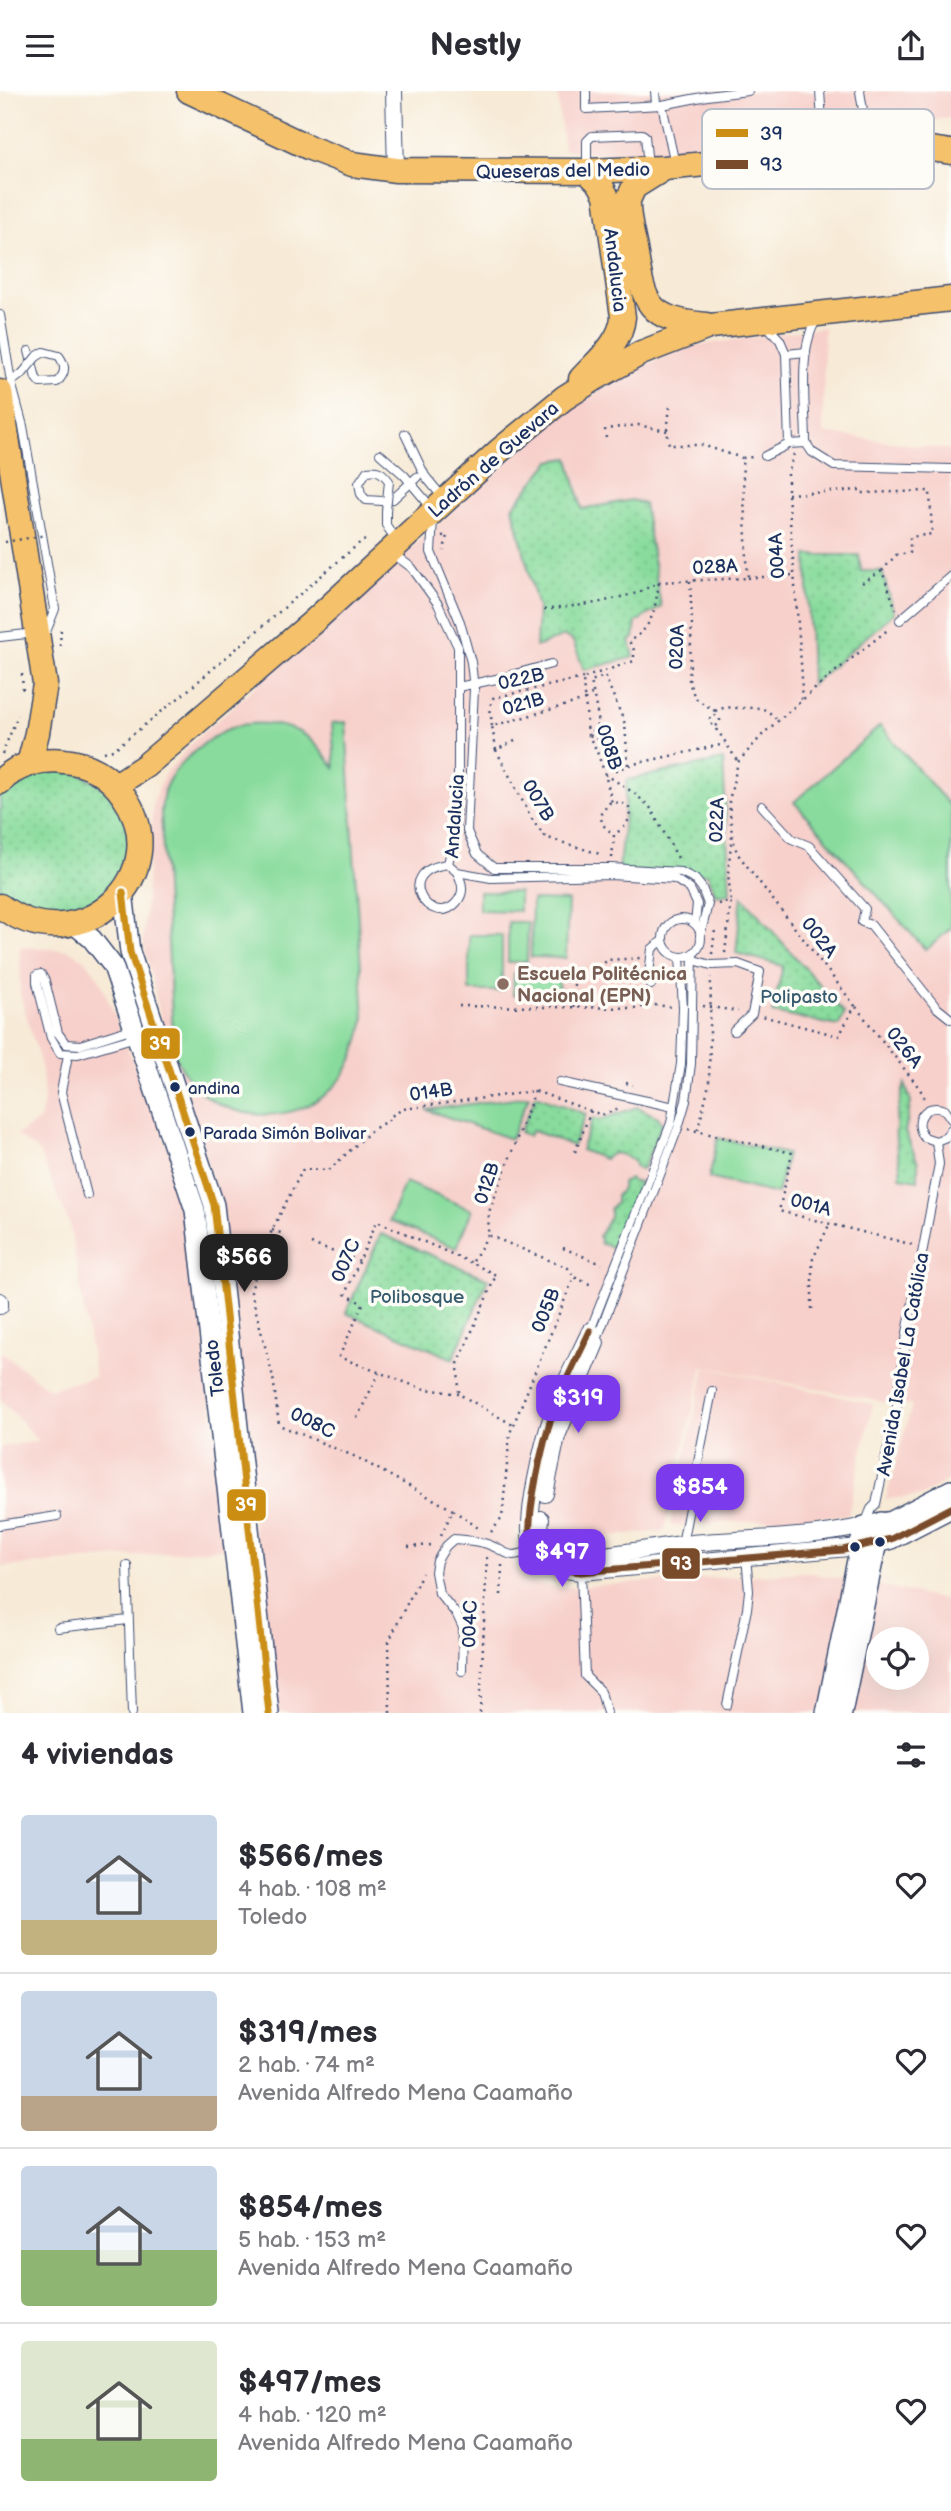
<!DOCTYPE html>
<html lang="es">
<head>
<meta charset="utf-8">
<style>
	body { margin:0; font-family:"Balsamiq Sans",sans-serif; background:#f7f7f7; color:#2b2b33; height:100vh; display:flex; flex-direction:column; font-size:26px; white-space:nowrap }
	* { box-sizing:border-box; margin:0 }
	p { font-size:23px; color:#7c7c81 }
	.icon { flex:none; width:38px; height:38px; fill:none; stroke:currentColor; stroke-width:2; stroke-linecap:round; stroke-linejoin:round }
	.map { position:relative; height:1622px; overflow:hidden }
	.details { display:flex; flex-direction:column; background:#fff; flex:1 }
	.details>* { flex:none }
	.buttons { position:absolute; left:866px; top:1536px; display:grid; gap:14px }
	.buttons a { display:grid; place-items:center; width:63px; height:63px; border-radius:50%; background:#fff; box-shadow:0 7px 28px #0002; font-size:35px }
	.price { position:absolute; translate:-50% -60px; padding:0 16px; border-radius:14px; background:#7c3aed; color:#fff; font-size:23px; line-height:46px; filter:drop-shadow(0 2px 4px #0008) }
	.price::after { content:''; position:absolute; left:50%; top:42px; width:21px; height:16px; margin-left:-10px; background:inherit; clip-path:polygon(0 0,100% 0,50% 100%) }
	.price.current { background:#222; color:#fff }
	ul { padding:0; list-style:none }
	li { display:flex; align-items:center; gap:21px; height:175px; padding:0 21px }
	li+li { border-top:2px solid #e1e1e2 }
	li span { display:grid; place-items:center; flex:none; width:196px; height:140px; border-radius:7px; color:#555 }
	li>.icon { margin-inline-start:auto }
	span .icon { width:84px; height:84px; fill:#fffc; stroke-width:1 }
	li b { font-size:30px }
	h2 { display:flex; justify-content:space-between; align-items:center; height:84px; padding:0 21px; font-size:30px }
	header { display:flex; justify-content:space-between; align-items:center; height:91px; padding:0 21px; background:#fff; font-size:32px; font-weight:800 }
	.map>svg:first-child { display:block }
	.built { fill:#f7d0cb; fill-rule:evenodd }
	.grass { fill:#88db9c; stroke:#52857d; stroke-width:2 }
	.park { fill:url(#park-dots); stroke:#52857d; stroke-width:2 }
	.lines { fill:none; stroke-linecap:round; stroke-linejoin:round }
	.service-casing { stroke:#3c4b70; stroke-width:10 }
	.minor-casing { stroke:#3c4b70; stroke-width:18 }
	.tertiary-casing { stroke:#3c4b70; stroke-width:22 }
	.primary-casing { stroke:#3c4b70; stroke-width:27 }
	.path { stroke:#3c4b70; stroke-width:2.5; stroke-dasharray:2 5; stroke-linecap:butt }
	.service { stroke:#fff; stroke-width:8 }
	.minor { stroke:#fff; stroke-width:16 }
	.tertiary { stroke:#fff; stroke-width:19 }
	.primary { stroke:#f5c16b; stroke-width:24 }
	.service-bridge-casing { stroke:#3c4b70; stroke-width:10; stroke-linecap:butt }
	.path-bridge { stroke:#3c4b70; stroke-width:2.5; stroke-dasharray:2 5; stroke-linecap:butt }
	.service-bridge { stroke:#fff; stroke-width:8 }
	.bus-1-casing { stroke:#fdfcf7; stroke-width:12 }
	.bus-2-casing { stroke:#fdfcf7; stroke-width:12 }
	.bus-1 { stroke:#cb8e13; stroke-width:7 }
	.bus-2 { stroke:#7a4b2a; stroke-width:7 }
	.education-dot { fill:#8d6e63; stroke:#fdfcf7; stroke-width:2.5 }
	.bus-dot { fill:#1b2f5e; stroke:#fdfcf7; stroke-width:2.5 }
	.labels { text-anchor:middle; stroke-width:7; stroke-linejoin:round; paint-order:stroke }
	.bus-label { font-size:17px; fill:#1b2f5e; stroke:#fdfcf7; text-anchor:start }
	.street-label { font-size:19px; fill:#1b2f5e; stroke:#fdfcf7 }
	.education-label { font-size:19px; font-weight:bold; fill:#785e54; stroke:#fdfcf7; text-anchor:start }
	.park-label { font-size:19px; fill:#365a6e; stroke:#fdfcf7 }
	.key { fill:#fdfcf7; stroke:#b9bec9; stroke-width:2 }
	.key-label { font-size:19px; fill:#1b2f5e }
	.line-badge { stroke:#fdfcf7; stroke-width:2.5 }
	.badge-label { font-size:19px; text-anchor:middle; font-weight:bold; fill:#fff }
</style>
</head>
<body>
<header><svg class="icon" aria-label="menu" viewBox="0 0 24 24"><path d="M4 6h16M4 12h16M4 18h16"/></svg>Nestly<svg class="icon" aria-label="share" viewBox="0 0 24 24"><path d="M12 15V3M7 8l5-5 5 5M5 13v7h14v-7"/></svg></header>
<div class="map">
<svg width="951" height="1622" viewBox="0 0 951 1622">
	<defs>
		<pattern id="park-dots" width="8" height="8" patternUnits="userSpaceOnUse" patternTransform="scale(1.75)"><rect width="8" height="8" fill="#88db9c"/><path d="M2 2h.1M6 6h.1" fill="none" stroke="#75bc89" stroke-width="1.8" stroke-linecap="round"/></pattern>
	</defs>
	<rect width="100%" height="100%" fill="#fdfcf7"/>
	<filter id="ink" filterUnits="userSpaceOnUse"><feTurbulence type="fractalNoise" baseFrequency=".0143" numOctaves="2"/><feDisplacementMap in="SourceGraphic" scale="14" xChannelSelector="R" yChannelSelector="G"/><feConvolveMatrix kernelMatrix="1 2 1 2 8 2 1 2 1" color-interpolation-filters="sRGB"/></filter>
	<filter id="wash" filterUnits="userSpaceOnUse"><feTurbulence type="fractalNoise" baseFrequency=".00686" numOctaves="4" result="noise"/><feDisplacementMap in="SourceGraphic" scale="28" xChannelSelector="R" yChannelSelector="G"/><feGaussianBlur stdDeviation="1.57" result="paint"/><feColorMatrix in="noise" values="0 0 0 0 0 0 0 0 0 0 0 0 0 0 0 0 0 1.4 0 .05"/><feComposite in="paint" operator="in"/></filter>
	<g filter="url(#wash)">
		<rect width="100%" height="100%" fill="#f7ead6"/>
		<g class="built">
			<polygon points="557,0 951,0 951,27 751,56 619,63 564,59"/>
			<path d="M824,236l-1,106 128,17v1028l-30,18 -35,3 26,-94h-15l-194,-39 -39,165 -105,10 -44,-11 -2,32 11,19 32,7 249,-16 82,15 64,15v111h-680l-49,-504 -59,-182 -20,-87 10,-138 11,-27 29,-33 356,-317 67,-46 70,-32zM878,1549h39v38h-39z"/>
			<polygon points="20,856 68,859 86,869 100,889 178,1080 190,1117 228,1457 0,1476 0,1356 38,1350 0,1307 0,1263 1,1261 49,1298 95,1286 70,1134 39,1061 16,1044 40,1029 44,1010 42,978 20,903"/>
			<polygon points="705,1276 873,1313 848,1424 670,1435"/>
		</g>
		<g class="grass">
			<path d="M346,631l18,298c-5,22 -10,42 -24,60 -35,46 -112,46 -149,2 -7,-8 -12,-19 -17,-28l-13,-241c1,-8 1,-19 5,-27 9,-22 45,-51 67,-59 19,-6 46,-4 64,4 17,7 27,24 38,37l-3,-45z"/>
			<polygon points="880,635 951,716 951,837 926,859 794,711"/>
			<polygon points="479,801 519,801 519,820 479,819"/>
			<polygon points="532,809 568,810 566,867 531,866"/>
			<polygon points="508,831 528,831 527,871 508,871"/>
			<rect x="469" y="844" width="33" height="56"/>
			<polygon points="514,882 559,883 559,905 513,904"/>
			<polygon points="529,1005 511,1048 427,1019"/>
			<polygon points="718,1047 787,1063 777,1103 709,1087"/>
			<polygon points="405,1091 472,1119 456,1157 389,1130"/>
		</g>
		<g class="park">
			<polygon points="569,367 582,418 632,409 644,413 661,516 636,531 634,547 630,550 634,566 584,579 573,550 564,545 536,556 538,517 513,416 551,370"/>
			<polygon points="807,464 859,464 861,480 882,480 894,522 811,594"/>
			<polygon points="723,669 730,802 716,804 708,783 619,780 627,689"/>
			<path d="M44,680c7,0 14,-1 21,0 43,5 72,50 62,91 -3,13 -22,33 -30,45l-50,13 -47,-23v-103l21,-16z"/>
			<polygon points="742,805 844,922 839,935 772,922 783,875 736,862"/>
			<path d="M905,993l6,18 -6,30 13,31v17l-18,-3c2,-11 -2,-17 -3,-27 -4,-22 1,-45 8,-66z"/>
			<polygon points="536,1004 586,1023 573,1055 532,1039 529,1045 520,1041"/>
			<path d="M637,1016l21,10 4,7 -19,45 -7,-1 -2,-7c-13,-7 -17,-12 -30,-2l-23,-9 12,-32 7,2z"/>
			<polygon points="630,1088 634,1091 640,1091 613,1156 601,1153 599,1145 610,1126 610,1117 616,1112 616,1105 622,1098 622,1092"/>
			<polygon points="381,1143 488,1188 453,1268 346,1222"/>
		</g>
	</g>
	<g filter="url(#ink)">
		<g class="lines">
			<g class="service-casing">
				<g id="service">
					<polyline points="586,0 586,18 662,14 707,5 748,0"/>
					<polyline points="655,0 656,13"/>
					<polyline points="820,0 824,60"/>
					<polyline points="860,0 865,33 911,26"/>
					<polyline points="662,14 675,73"/>
					<polyline points="587,79 587,50 592,45 642,43 645,45 648,75"/>
					<polyline points="0,224 11,291"/>
					<path d="M817,228c-20,30 -11,88 -11,124l6,9 22,14 117,3"/>
					<polyline points="767,235 780,249 786,263 789,353"/>
					<polyline points="29,260 36,287"/>
					<polyline points="786,263 806,261"/>
					<polyline points="23,282 11,291 23,335 55,518 44,546"/>
					<polyline points="405,343 425,385 444,408"/>
					<polyline points="380,363 404,384 431,416"/>
					<polyline points="765,365 789,353 806,352"/>
					<polyline points="382,410 393,408 417,386"/>
					<polyline points="386,420 386,434 396,449"/>
					<polyline points="433,428 431,461 460,531 471,571 474,598 467,740 477,763 494,777 611,777 681,781 695,788 702,797 708,813 700,845"/>
					<polyline points="391,461 412,477 438,513 458,556 458,693 455,741 448,773"/>
					<polyline points="900,529 951,485"/>
					<polyline points="0,546 35,542"/>
					<polyline points="458,596 501,587 551,573"/>
					<polyline points="762,715 792,748 809,755 865,818 862,831 871,834 936,916 951,928"/>
					<polyline points="448,773 457,781 491,787 611,784 675,788 690,798 693,804 697,813 695,833"/>
					<path d="M448,773c-58,7 -17,66 8,39 9,-10 7,-19 1,-31"/>
					<circle cx="682" cy="847" r="19"/>
					<polyline points="694,869 711,874 738,873 760,881 752,923 734,940"/>
					<polyline points="651,894 649,883 652,858 663,849"/>
					<polyline points="134,937 80,954 66,953 58,942 45,890 41,883 37,884 37,892 51,947 60,962 78,963 136,946"/>
					<polyline points="68,964 61,1001 87,1104"/>
					<polyline points="560,991 674,1016"/>
					<path d="M951,1028l-6,-9c-19,-8 -33,10 -21,27l12,4 10,-4 5,-8"/>
					<polyline points="590,1240 671,1032 681,973 683,917 680,866"/>
					<polyline points="599,1243 678,1037 686,1010 691,973 693,862"/>
					<polyline points="865,1433 871,1418 876,1413 897,1314 907,1242 939,1073 936,1050"/>
					<polyline points="0,1434 57,1425"/>
					<polyline points="682,1453 712,1300"/>
					<polyline points="127,1474 132,1622"/>
					<polyline points="581,1481 585,1585 601,1601 607,1622"/>
					<polyline points="58,1537 128,1529"/>
					<path d="M462,1580l1,-43 -6,-13 -18,-22 -4,-21 2,-11 9,-15 8,-7c10,1 23,2 33,5 25,9 17,16 46,6"/>
					<polyline points="727,1614 747,1518 749,1500 746,1465"/>
				</g>
			</g>
			<g class="minor-casing">
				<g id="minor">
					<polyline points="394,0 396,79"/>
					<polyline points="0,1210 0,1215"/>
					<path d="M590,1240c-12,26 -26,52 -36,79 -9,25 -34,120 -20,141 13,18 28,19 47,21l279,-25"/>
					<polyline points="545,1403 557,1345 596,1252"/>
					<path d="M541,1428c-2,14 -2,25 12,32 27,14 107,-6 139,-8 58,-5 116,-4 172,-17"/>
				</g>
			</g>
			<g class="tertiary-casing">
				<g id="tertiary">
					<polyline points="123,801 130,861 214,1114 269,1622"/>
					<polyline points="74,833 92,848 113,875 195,1119 253,1622"/>
					<polyline points="866,1455 891,1448 951,1417"/>
					<polyline points="826,1622 864,1435 892,1430 951,1399"/>
					<polyline points="842,1622 881,1431"/>
				</g>
			</g>
			<g class="primary-casing">
				<g id="primary">
					<polyline points="189,0 310,57 352,73 396,79 587,80 664,77 904,54 951,61"/>
					<path d="M663,78l-29,18 -6,13c-1,16 4,33 7,49 9,55 11,70 71,76"/>
					<path d="M581,288c16,-18 40,-36 42,-62l-17,-122 -6,-11 -13,-13"/>
					<polyline points="0,301 45,593 37,642 29,673"/>
					<path d="M0,691c16,-17 42,-24 64,-21 24,2 45,14 59,34 56,78 -42,171 -123,111"/>
					<polyline points="116,694 145,675 171,653 314,530 499,360 564,307 594,288 641,262 711,235 951,208"/>
				</g>
			</g>
			<g class="path">
				<polyline points="670,316 667,340 669,354 702,354 742,367"/>
				<polyline points="606,347 605,338 638,334 667,340"/>
				<polyline points="794,363 788,382 788,403 802,585 801,610"/>
				<polyline points="788,403 860,399 861,402 930,400 932,443 910,446 910,462 896,464 882,480"/>
				<polyline points="442,445 447,444 444,460"/>
				<polyline points="748,487 793,484"/>
				<polyline points="690,490 692,532 689,591 695,607 715,620 715,624"/>
				<polyline points="862,492 882,480 896,518"/>
				<polyline points="544,519 597,512 637,502 659,491 748,487 742,367 753,366"/>
				<polyline points="60,555 61,537"/>
				<polyline points="22,583 23,601"/>
				<polygon points="605,585 625,633 628,675 614,680 605,651 589,644 599,632 591,590"/>
				<path d="M592,603l-8,2 -1,-18 51,-17v-11l-5,-9c25,-13 26,-34 30,-59"/>
				<polyline points="585,608 588,644 596,658 605,683 612,712"/>
				<path d="M715,620c9,-4 13,-4 22,-3 21,1 25,-5 41,13"/>
				<polyline points="492,635 490,616 493,607 583,587"/>
				<path d="M716,635l4,-3v-4l-5,-4 -5,3v5c7,4 22,30 28,39"/>
				<polyline points="515,650 496,659 533,730 545,746 603,764"/>
				<polyline points="496,659 492,635 585,609"/>
				<polyline points="104,661 113,659 180,606 363,449 365,450"/>
				<polyline points="2,663 18,624"/>
				<polyline points="629,674 725,653"/>
				<polyline points="605,683 634,702 650,716 679,769"/>
				<polyline points="732,744 737,762 855,915 839,945 762,925"/>
				<polyline points="612,767 614,744 624,736 630,727 629,717 621,711 609,712 600,724 603,734 614,744"/>
				<polyline points="718,813 731,810 728,782 732,744 729,710 738,671 764,642 831,584 890,537"/>
				<polyline points="725,862 731,810"/>
				<polyline points="712,863 715,839"/>
				<polyline points="459,915 634,917 654,914 672,916"/>
				<polyline points="703,915 738,920"/>
				<polyline points="574,916 574,882 600,881 606,869 641,867"/>
				<polyline points="856,916 920,998 925,1008"/>
				<polyline points="626,992 633,994"/>
				<polyline points="535,1000 489,1121 488,1144 568,1177 574,1186"/>
				<polyline points="688,1038 792,1062 779,1120 914,1154"/>
				<polyline points="698,1039 709,993 711,886"/>
				<polyline points="575,1061 591,1020 602,1024 622,1017"/>
				<polyline points="272,1139 284,1143"/>
				<polyline points="488,1144 472,1172 496,1184 458,1273 459,1303 513,1334"/>
				<polyline points="311,1153 360,1170"/>
				<polyline points="563,1157 602,1173"/>
				<polyline points="812,1218 812,1170 830,1132"/>
				<polyline points="459,1303 420,1297 339,1266 363,1213 345,1203 377,1130 472,1172"/>
				<polyline points="357,1327 379,1282"/>
				<polyline points="453,1419 356,1366 279,1334 273,1286 251,1201 257,1177 272,1139 303,1078 329,1079 372,1039 390,1028 391,1025 403,1018 535,1000 591,1020"/>
				<polyline points="491,1441 502,1427 510,1342 574,1186 594,1195"/>
				<polyline points="441,1444 453,1419 481,1439"/>
				<polyline points="408,1456 432,1454"/>
				<polyline points="501,1504 502,1474"/>
				<polyline points="390,1622 389,1550 422,1482"/>
				<polyline points="480,1622 487,1465"/>
			</g>
			<use href="#service" class="service"/>
			<use href="#minor" class="minor"/>
			<use href="#tertiary" class="tertiary"/>
			<use href="#primary" class="primary"/>
			<g class="service-bridge-casing">
				<g id="service-bridge">
					<path d="M23,282l13,-16 8,-5 15,4c8,11 6,18 -2,26l-17,1 -4,-5"/>
					<path d="M382,410l-16,-1 -5,-6 -2,-11 8,-12c11,-2 15,1 22,10l-3,30"/>
				</g>
			</g>
			<polyline class="path-bridge" points="5,451 46,444"/>
			<use href="#service-bridge" class="service-bridge"/>
			<g class="bus-1-casing">
				<polyline id="bus-1" points="123,801 130,861 214,1114 269,1622"/>
			</g>
			<g class="bus-2-casing">
				<path id="bus-2" d="M590,1240c-12,26 -26,52 -36,79 -9,25 -34,120 -20,141 13,18 28,19 47,21l262,-22 48,-11 60,-31"/>
			</g>
			<use href="#bus-1" class="bus-1"/>
			<use href="#bus-2" class="bus-2"/>
		</g>
	</g>
	<circle class="education-dot" cx="503" cy="893" r="7"/>
	<g class="bus-dot">
		<circle cx="175" cy="996" r="6"/>
		<circle cx="190" cy="1041" r="6"/>
		<circle cx="880" cy="1451" r="6"/>
		<circle cx="855" cy="1456" r="6"/>
	</g>
	<g class="labels">
		<g class="bus-label">
			<text x="188" y="1003">andina</text>
			<text x="203" y="1048">Parada Simón Bolivar</text>
		</g>
		<g class="street-label">
			<text transform="translate(563 79) rotate(-1)" y="7">Queseras del Medio</text>
			<text transform="translate(616 179) rotate(83)" y="7">Andalucia</text>
			<text transform="translate(493 368) rotate(-41)" y="7">Ladrón de Guevara</text>
			<text transform="translate(776 465) rotate(-94)" y="7">004A</text>
			<text transform="translate(715 475) rotate(-3)" y="7">028A</text>
			<text transform="translate(676 556) rotate(-88)" y="7">020A</text>
			<text transform="translate(521 587) rotate(-13)" y="7">022B</text>
			<text transform="translate(523 612) rotate(-16)" y="7">021B</text>
			<text transform="translate(610 656) rotate(72)" y="7">008B</text>
			<text transform="translate(539 709) rotate(59)" y="7">007B</text>
			<text transform="translate(454 725) rotate(-86)" y="7">Andalucia</text>
			<text transform="translate(716 729) rotate(-88)" y="7">022A</text>
			<text transform="translate(820 846) rotate(52)" y="7">002A</text>
			<text transform="translate(905 956) rotate(52)" y="7">026A</text>
			<text transform="translate(431 1000) rotate(-8)" y="7">014B</text>
			<text transform="translate(486 1092) rotate(-72)" y="7">012B</text>
			<text transform="translate(811 1113) rotate(15)" y="7">001A</text>
			<text transform="translate(345 1169) rotate(-67)" y="7">007C</text>
			<text transform="translate(545 1219) rotate(-68)" y="7">005B</text>
			<text transform="translate(902 1273) rotate(-80)" y="7">Avenida Isabel La Católica</text>
			<text transform="translate(214 1277) rotate(-97)" y="7">Toledo</text>
			<text transform="translate(313 1331) rotate(26)" y="7">008C</text>
			<text transform="translate(469 1533) rotate(-88)" y="7">004C</text>
		</g>
		<g class="education-label">
			<text x="517" y="889">Escuela Politécnica<tspan x="517" dy="22">Nacional (EPN)</tspan></text>
		</g>
		<g class="park-label">
			<text x="799" y="912">Polipasto</text>
			<text x="417" y="1212">Polibosque</text>
		</g>
	</g>
	<rect x="702" y="18" width="232" height="80" rx="10" class="key"/>
	<rect x="716" y="38" width="32" height="8" fill="#cb8e13"/>
	<rect x="716" y="69" width="32" height="9" fill="#7a4b2a"/>
	<g class="key-label">
		<text x="760" y="49">39</text>
		<text x="760" y="80">93</text>
	</g>
	<g class="line-badge">
		<rect x="140" y="936" width="41" height="33" rx="7" fill="#cb8e13"/>
		<rect x="226" y="1397" width="41" height="34" rx="7" fill="#cb8e13"/>
		<rect x="661" y="1456" width="40" height="33" rx="7" fill="#7a4b2a"/>
	</g>
	<g class="badge-label">
		<text x="160" y="959">39</text>
		<text x="246" y="1420">39</text>
		<text x="681" y="1479">93</text>
	</g>
</svg>
<div class="buttons">
<a><svg class="icon" aria-label="locate" viewBox="0 0 24 24"><circle cx="12" cy="12" r="6"/><path d="M12 2v4M12 18v4M2 12h4M18 12h4"/></svg></a>
</div>
<b class="price current" style="left:244px;top:1203px">$566</b>
<b class="price" style="left:578px;top:1344px">$319</b>
<b class="price" style="left:700px;top:1433px">$854</b>
<b class="price" style="left:562px;top:1498px">$497</b>
</div>
<section class="details">
<h2>4 viviendas<svg class="icon" aria-label="filters" viewBox="0 0 24 24"><path d="M4 7h16M4 17h16"/><circle cx="9" cy="7" r="2"/><circle cx="15" cy="17" r="2"/></svg></h2>
<ul>
<li><span style="background:linear-gradient(#c9d6e8 75%,#c2b280 0)"><svg class="icon" aria-label="home" viewBox="0 0 24 24"><path d="M3 11l9-7 9 7M6 9v11h12V9"/></svg></span><div><b>$566/mes</b><p>4 hab. · 108 m²</p><p>Toledo</p></div><svg class="icon" aria-label="heart" viewBox="0 0 24 24"><path d="M12 20l-8-8c-3-5 5-10 8-4 3-6 11-1 8 4z"/></svg></li>
<li><span style="background:linear-gradient(#c9d6e8 75%,#b9a48a 0)"><svg class="icon" aria-label="home" viewBox="0 0 24 24"><path d="M3 11l9-7 9 7M6 9v11h12V9"/></svg></span><div><b>$319/mes</b><p>2 hab. · 74 m²</p><p>Avenida Alfredo Mena Caamaño</p></div><svg class="icon" aria-label="heart" viewBox="0 0 24 24"><path d="M12 20l-8-8c-3-5 5-10 8-4 3-6 11-1 8 4z"/></svg></li>
<li><span style="background:linear-gradient(#c9d6e8 60%,#8fb573 0)"><svg class="icon" aria-label="home" viewBox="0 0 24 24"><path d="M3 11l9-7 9 7M6 9v11h12V9"/></svg></span><div><b>$854/mes</b><p>5 hab. · 153 m²</p><p>Avenida Alfredo Mena Caamaño</p></div><svg class="icon" aria-label="heart" viewBox="0 0 24 24"><path d="M12 20l-8-8c-3-5 5-10 8-4 3-6 11-1 8 4z"/></svg></li>
<li><span style="background:linear-gradient(#dfe7d0 70%,#8fb573 0)"><svg class="icon" aria-label="home" viewBox="0 0 24 24"><path d="M3 11l9-7 9 7M6 9v11h12V9"/></svg></span><div><b>$497/mes</b><p>4 hab. · 120 m²</p><p>Avenida Alfredo Mena Caamaño</p></div><svg class="icon" aria-label="heart" viewBox="0 0 24 24"><path d="M12 20l-8-8c-3-5 5-10 8-4 3-6 11-1 8 4z"/></svg></li>
</ul>
</section>
</body>
</html>
